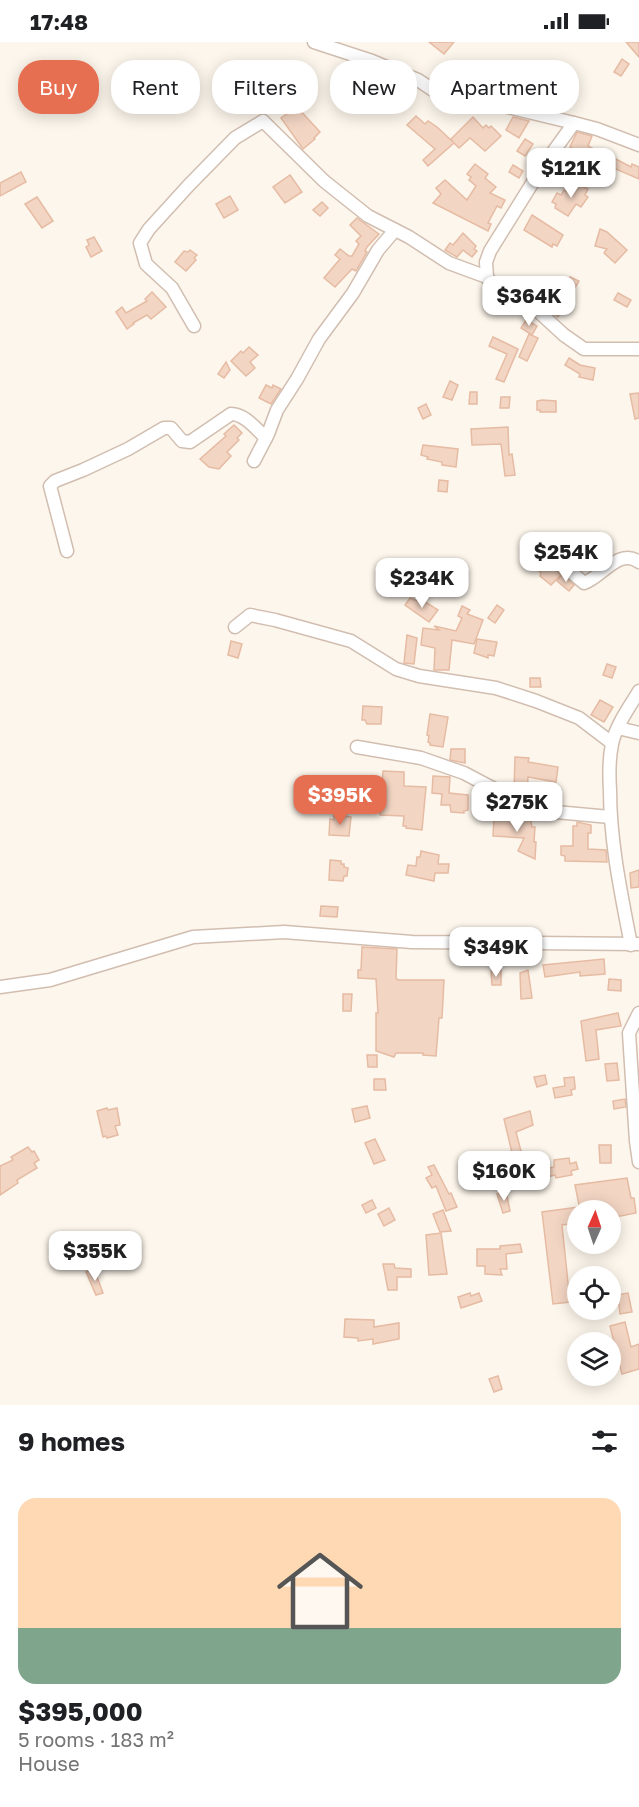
<!DOCTYPE html>
<html lang="en">
<head>
<meta charset="utf-8">
<style>
	body { margin:0; font-family:"Golos Text",sans-serif; background:#f2f2f2; color:#202124; height:100vh; display:flex; flex-direction:column; font-size:22px; white-space:nowrap }
	* { box-sizing:border-box; margin:0 }
	p { font-size:20px; color:#757577 }
	.icon { flex:none; width:33px; height:33px; fill:none; stroke:currentColor; stroke-width:2; stroke-linecap:round; stroke-linejoin:round }
	.map { position:relative; height:1363px; overflow:hidden }
	.details { display:flex; flex-direction:column; background:#fff; flex:1 }
	.details>* { flex:none }
	.hud { position:absolute; left:18px; top:18px; width:603px; height:54px; display:flex; gap:12px }
	.needle { width:39px; rotate:3deg }
	.fabs { position:absolute; left:567px; top:1158px; display:grid; gap:12px }
	.fabs a { display:grid; place-items:center; width:54px; height:54px; border-radius:50%; background:#fff; box-shadow:0 3px 15px #0003; font-size:30px }
	.price { position:absolute; translate:-50% -51px; padding:0 14px; border-radius:12px; background:#fff; color:#222; font-size:20px; line-height:39px; filter:drop-shadow(0 2px 3px #0008) }
	.price::after { content:''; position:absolute; left:50%; top:36px; width:18px; height:14px; margin-left:-9px; background:inherit; clip-path:polygon(0 0,100% 0,50% 100%) }
	.price.current { background:#e76f51; color:#fff }
	ul { padding:0; list-style:none }
	li { display:grid; align-content:center; gap:12px; height:318px; padding:0 18px }
	li+li { border-top:2px solid #e0e0e0 }
	li span { display:grid; place-items:center; height:186px; border-radius:18px; color:#555 }
	li>.icon { margin-inline-start:auto }
	span .icon { width:108px; height:108px; fill:#fffc; stroke-width:1 }
	li b { font-size:26px }
	h2 { display:flex; justify-content:space-between; align-items:center; height:72px; padding:0 18px; font-size:26px }
	.tag { padding:0 21px; border-radius:24px; background:#fff; box-shadow:0 3px 15px #0003; font-size:21px; line-height:54px }
	.tag.current { background:#e76f51; color:#fff }
	.status { display:flex; justify-content:space-between; align-items:center; height:42px; padding:0 30px; background:#fff; direction:ltr }
	.status svg { height:16px; fill:currentColor }
	.map>svg:first-child { display:block }
	.building { fill:#f3d5c3; stroke:#e6bba3; stroke-width:1.5 }
	.lines { fill:none; stroke-linecap:round; stroke-linejoin:round }
	.minor-casing { stroke:#d1beb0; stroke-width:15 }
	.minor { stroke:#fff; stroke-width:12 }
</style>
</head>
<body>
<div class="status"><b>17:48</b><svg viewBox="0 0 49 12"><path d="M0 12V9h3v3zM5 12V6h3v6zM10 12V3h3v9zM15 12V0h3v12zM26 1h20v11H26zM47 4h2v5h-2z"/></svg></div>
<div class="map">
<svg width="639" height="1363" viewBox="0 0 639 1363">
	<rect width="100%" height="100%" fill="#fdf6ec"/>
	<g class="building">
		<polygon points="429,0 454,0 444,12"/>
		<polygon points="626,0 639,0 639,15"/>
		<polygon points="622,17 629,22 621,34 614,30"/>
		<polygon points="512,26 517,30 511,38 513,39 497,53 490,45"/>
		<polygon points="393,37 407,42 398,53 387,47"/>
		<polygon points="384,51 391,54 386,65 379,61"/>
		<polygon points="297,65 320,90 314,96 315,97 303,107 281,76"/>
		<polygon points="416,74 425,82 428,79 437,85 453,100 451,97 473,75 483,86 486,83 489,86 491,84 501,94 485,109 470,96 459,106 454,101 428,124 423,118 435,107 407,83"/>
		<polygon points="513,75 529,79 519,96 506,88"/>
		<polygon points="577,90 592,94 588,104 594,107 596,110 613,118 614,116 631,125 632,122 639,125 639,137 609,124 604,136 567,120 572,106 570,105"/>
		<polygon points="525,97 533,102 525,114 517,109"/>
		<polygon points="475,122 488,132 485,136 496,145 490,151 505,158 501,166 497,164 488,181 491,182 488,189 433,161 441,152 436,146 445,138 467,158 476,144 469,138 471,135 467,132"/>
		<polygon points="513,123 523,129 519,136 509,130"/>
		<polygon points="21,130 26,140 0,154 0,141"/>
		<polygon points="290,133 302,150 285,161 273,145"/>
		<polygon points="571,140 588,147 585,153 588,155 581,165 576,162 568,174 555,166 556,162 552,160 557,151 561,153 564,148 567,150"/>
		<polygon points="230,154 238,168 224,176 216,162"/>
		<polygon points="37,155 53,179 42,186 25,162"/>
		<polygon points="322,160 328,166 320,174 313,168"/>
		<polygon points="532,173 563,193 557,204 553,202 552,205 524,188"/>
		<polygon points="357,176 379,192 367,205 365,209 367,210 356,229 352,227 335,245 324,236 340,217 335,213 340,207 349,214 352,214 359,202 356,199 361,194 350,183"/>
		<polygon points="600,187 607,190 627,208 615,221 604,211 607,207 595,204"/>
		<polygon points="463,191 476,204 474,207 477,209 472,215 463,208 457,215 445,208 450,201 453,203"/>
		<polygon points="94,195 102,209 91,215 86,205 89,203 87,198"/>
		<polygon points="190,208 197,213 194,216 196,218 186,229 175,220 184,209 188,210"/>
		<polygon points="570,235 579,239 558,275 545,265 551,254 558,258"/>
		<polygon points="152,250 166,265 151,277 147,273 133,281 134,282 127,287 116,270 122,265 126,271 147,259 145,257"/>
		<polygon points="618,251 631,258 627,265 614,258"/>
		<polygon points="526,278 537,284 532,293 521,286"/>
		<polygon points="529,292 538,296 527,319 519,315"/>
		<polygon points="493,295 518,307 504,340 496,337 507,312 489,304"/>
		<polygon points="249,305 258,313 250,320 255,326 246,334 231,319 241,309 243,311"/>
		<polygon points="569,316 580,323 595,326 593,338 579,335 580,332 565,323"/>
		<polygon points="226,320 230,328 224,336 218,332"/>
		<polygon points="450,339 458,343 452,358 443,355"/>
		<polygon points="266,343 272,346 273,343 281,347 271,362 259,356"/>
		<polygon points="470,350 477,350 477,362 469,362"/>
		<polygon points="639,351 639,376 635,377 630,352"/>
		<polygon points="501,355 510,355 509,366 500,366"/>
		<polygon points="542,358 556,359 556,370 540,370 540,368 537,368 537,359"/>
		<polygon points="426,362 431,373 423,377 418,366"/>
		<polygon points="234,383 242,391 237,396 239,398 227,410 231,414 219,427 209,425 200,417 226,394 224,392"/>
		<polygon points="508,385 509,413 512,412 515,433 505,434 501,402 472,403 471,387"/>
		<polygon points="423,403 458,407 456,425 442,423 442,420 427,417 428,415 421,413"/>
		<polygon points="439,438 448,439 447,450 438,449"/>
		<polygon points="567,492 574,500 564,508 558,500"/>
		<polygon points="532,498 543,507 541,514 544,518 561,533 551,543 540,534 541,531 521,509"/>
		<polygon points="562,533 574,543 569,549 557,539"/>
		<polygon points="410,556 417,559 419,556 438,568 429,580 405,563"/>
		<polygon points="497,563 504,568 495,581 488,576"/>
		<polygon points="462,564 470,568 467,572 483,578 474,602 452,598 449,628 434,628 435,606 421,603 423,586 439,588 434,584 456,589 462,576 458,574"/>
		<polygon points="407,593 417,596 414,622 404,621"/>
		<polygon points="477,597 497,600 494,614 488,613 488,616 474,611"/>
		<polygon points="231,599 242,602 238,616 228,613"/>
		<polygon points="607,622 616,625 612,636 603,633"/>
		<polygon points="530,636 540,636 541,645 530,645"/>
		<polygon points="600,658 613,665 604,680 591,673"/>
		<polygon points="363,664 382,665 381,682 367,682 365,678 362,678"/>
		<polygon points="430,672 448,675 443,705 430,703 430,701 428,700 429,694 427,693"/>
		<polygon points="451,707 465,707 465,721 450,718"/>
		<polygon points="515,715 529,716 528,720 558,725 556,740 528,735 527,752 520,751 514,748"/>
		<polygon points="383,729 404,730 404,744 426,745 422,788 406,786 406,784 403,784 404,774 380,773"/>
		<polygon points="433,734 450,735 449,751 468,753 468,768 464,769 464,771 451,770 450,763 441,763 442,752 432,751"/>
		<polygon points="334,772 351,775 349,794 329,793 330,777 334,778"/>
		<polygon points="494,775 507,775 531,779 532,785 535,785 534,800 536,800 535,817 518,809 524,796 493,794"/>
		<polygon points="577,780 591,783 591,791 588,791 588,807 606,808 607,820 565,819 565,814 561,813 561,804 573,804 573,784 577,784"/>
		<polygon points="421,809 439,813 438,822 449,822 448,831 435,831 434,839 406,833 408,823 416,824 417,815 420,815"/>
		<polygon points="330,818 341,819 341,822 344,822 344,825 348,826 347,834 344,834 343,839 329,838"/>
		<polygon points="639,828 639,845 631,846 630,831"/>
		<polygon points="321,864 338,865 337,875 320,874"/>
		<polygon points="362,905 397,907 396,936 398,938 444,938 442,976 439,976 436,1014 423,1013 423,1011 396,1011 394,1015 376,1009 376,971 378,971 376,937 358,936 358,928 361,928"/>
		<polygon points="604,917 605,932 580,934 580,930 545,935 543,923"/>
		<polygon points="501,928 501,943 492,943 491,929"/>
		<polygon points="528,928 532,956 521,957 520,931"/>
		<polygon points="609,937 621,938 621,949 608,948"/>
		<polygon points="343,952 352,952 351,969 343,969"/>
		<polygon points="618,971 621,984 596,988 599,1017 586,1019 581,979"/>
		<polygon points="367,1013 377,1013 377,1025 368,1025"/>
		<polygon points="617,1021 619,1038 607,1039 605,1022"/>
		<polygon points="545,1033 547,1042 537,1045 534,1035"/>
		<polygon points="574,1035 575,1044 575,1047 571,1048 572,1053 555,1056 553,1046 565,1044 564,1036"/>
		<polygon points="374,1037 385,1037 386,1048 374,1048"/>
		<polygon points="625,1057 626,1065 614,1067 613,1059"/>
		<polygon points="367,1064 370,1076 355,1080 352,1067"/>
		<polygon points="107,1066 108,1068 117,1066 120,1083 115,1084 118,1093 107,1096 106,1094 103,1095 97,1069"/>
		<polygon points="530,1069 533,1083 516,1090 522,1113 513,1115 504,1077"/>
		<polygon points="375,1097 385,1118 374,1122 365,1101"/>
		<polygon points="599,1103 611,1103 611,1121 600,1121"/>
		<polygon points="28,1105 32,1110 34,1109 39,1118 34,1121 37,1126 17,1138 18,1141 0,1153 0,1124 13,1118 11,1115"/>
		<polygon points="569,1116 570,1122 576,1120 578,1127 571,1129 572,1133 556,1136 555,1133 532,1139 530,1130 554,1125 554,1118"/>
		<polygon points="434,1123 449,1152 451,1151 457,1165 446,1169 436,1144 432,1146 426,1136 432,1133 428,1125"/>
		<polygon points="627,1136 631,1156 634,1156 636,1171 610,1176 610,1168 580,1168 575,1143"/>
		<polygon points="506,1149 510,1169 503,1171 497,1152"/>
		<polygon points="372,1158 376,1166 366,1171 362,1163"/>
		<polygon points="578,1165 578,1181 562,1183 570,1260 553,1262 542,1170"/>
		<polygon points="389,1166 395,1178 384,1184 378,1172"/>
		<polygon points="443,1168 451,1189 440,1190 433,1172"/>
		<polygon points="441,1191 447,1232 429,1233 426,1193"/>
		<polygon points="520,1202 522,1210 506,1212 507,1227 500,1227 502,1233 485,1232 485,1224 477,1224 477,1207 500,1207 500,1204"/>
		<polygon points="383,1222 394,1222 395,1226 411,1227 411,1235 397,1235 397,1248 388,1248"/>
		<polygon points="94,1227 103,1251 96,1253 86,1230"/>
		<polygon points="470,1251 471,1254 479,1251 482,1259 461,1266 458,1255"/>
		<polygon points="628,1251 632,1270 620,1272 619,1262 613,1263 611,1254"/>
		<polygon points="345,1277 374,1278 374,1285 399,1281 399,1297 373,1302 373,1297 358,1299 358,1296 344,1295"/>
		<polygon points="625,1280 631,1305 639,1302 639,1327 622,1332 610,1284"/>
		<polygon points="498,1334 502,1347 494,1350 489,1337"/>
	</g>
	<g class="lines">
		<g class="minor-casing">
			<g id="minor">
				<polyline points="314,0 372,19 418,38 442,54 487,60 574,81"/>
				<polyline points="639,103 597,87 574,81 543,124 490,209 486,220 487,235 495,247 510,259 531,265 539,270 564,293 584,307 639,307"/>
				<polyline points="194,284 172,246 146,222 140,201 149,187 189,143 235,96 263,79 324,139 368,174 409,195 449,221 487,235"/>
				<polyline points="254,419 268,392 277,368 297,337 319,297 353,251 378,208 395,188"/>
				<path d="M67,509l-17,-65 5,-5 28,-11 45,-21 36,-21h7l11,13 8,1 41,-28c14,0 25,15 35,24"/>
				<path d="M550,512l34,29c17,-5 35,-36 55,-21"/>
				<polyline points="235,585 250,573 275,578 351,599 396,627 419,634 496,646 536,659 579,676 612,701"/>
				<polyline points="618,686 639,691"/>
				<polyline points="357,705 421,716 464,731 534,768 610,775"/>
				<path d="M631,903c-10,-52 -21,-103 -21,-155 -1,-15 -1,-31 2,-46 4,-19 17,-36 27,-53"/>
				<polyline points="0,945 50,938 193,895 284,890 412,900 639,902"/>
				<polyline points="639,971 629,991 636,1099 639,1120"/>
			</g>
		</g>
		<use href="#minor" class="minor"/>
	</g>
</svg>
<div class="fabs">
<a><svg class="needle" viewBox="-14 -14 28 28"><path d="M0-13l5 13h-10z" fill="#e53935"/><path d="M0 13l5-13h-10z" fill="#757577"/></svg></a>
<a><svg class="icon" aria-label="locate" viewBox="0 0 24 24"><circle cx="12" cy="12" r="6"/><path d="M12 2v4M12 18v4M2 12h4M18 12h4"/></svg></a>
<a><svg class="icon" aria-label="layers" viewBox="0 0 24 24"><path d="M12 4l9 5-9 5-9-5zM3 14l9 5 9-5"/></svg></a>
</div>
<b class="price" style="left:571px;top:157px">$121K</b>
<b class="price" style="left:529px;top:285px">$364K</b>
<b class="price" style="left:566px;top:541px">$254K</b>
<b class="price" style="left:422px;top:567px">$234K</b>
<b class="price current" style="left:340px;top:784px">$395K</b>
<b class="price" style="left:517px;top:791px">$275K</b>
<b class="price" style="left:496px;top:936px">$349K</b>
<b class="price" style="left:504px;top:1160px">$160K</b>
<b class="price" style="left:95px;top:1240px">$355K</b>
<div class="hud">
<a class="tag current">Buy</a>
<a class="tag">Rent</a>
<a class="tag">Filters</a>
<a class="tag">New</a>
<a class="tag">Apartment</a>
</div>
</div>
<section class="details">
<h2>9 homes<svg class="icon" aria-label="filters" viewBox="0 0 24 24"><path d="M4 7h16M4 17h16"/><circle cx="9" cy="7" r="2"/><circle cx="15" cy="17" r="2"/></svg></h2>
<ul>
<li><span style="background:linear-gradient(#ffd9b3 70%,#7fa58c 0)"><svg class="icon" aria-label="home" viewBox="0 0 24 24"><path d="M3 11l9-7 9 7M6 9v11h12V9"/></svg></span><div><b>$395,000</b><p>5 rooms · 183 m²</p><p>House</p></div></li>
</ul>
</section>
</body>
</html>
